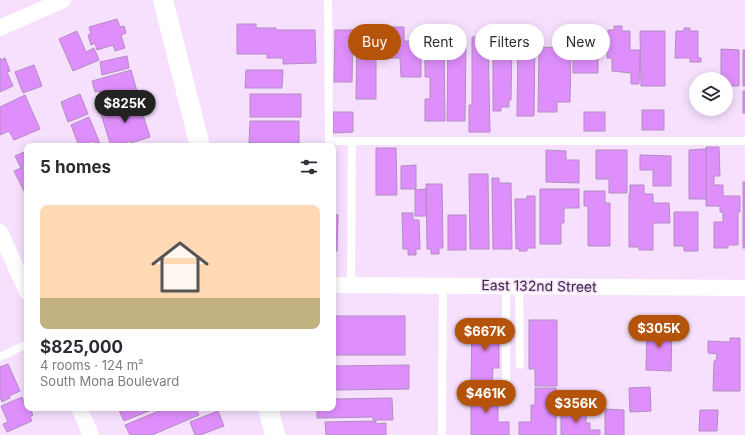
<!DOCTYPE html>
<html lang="en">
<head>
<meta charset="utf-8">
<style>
	body { margin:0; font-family:Inter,sans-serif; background:#f7f7f7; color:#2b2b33; height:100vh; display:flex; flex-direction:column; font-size:15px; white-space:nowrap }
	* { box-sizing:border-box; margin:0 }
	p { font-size:13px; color:#7c7c81 }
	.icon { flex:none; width:22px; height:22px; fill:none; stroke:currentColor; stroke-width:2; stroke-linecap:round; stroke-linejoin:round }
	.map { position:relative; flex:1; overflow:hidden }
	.panel { position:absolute; left:24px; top:143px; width:312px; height:268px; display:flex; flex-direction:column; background:#fff; border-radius:8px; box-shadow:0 2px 10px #0003 }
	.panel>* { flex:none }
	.banner { position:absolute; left:348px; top:24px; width:337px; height:36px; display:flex; gap:8px }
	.buttons { position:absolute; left:689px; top:72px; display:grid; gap:8px }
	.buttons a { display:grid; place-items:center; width:44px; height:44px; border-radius:50%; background:#fff; box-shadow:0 2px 10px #0003; font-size:20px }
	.price { position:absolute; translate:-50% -34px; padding:0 9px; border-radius:14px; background:#b45309; color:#fff; font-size:13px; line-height:26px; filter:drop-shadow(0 1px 2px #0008) }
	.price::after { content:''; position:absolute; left:50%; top:24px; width:12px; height:9px; margin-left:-6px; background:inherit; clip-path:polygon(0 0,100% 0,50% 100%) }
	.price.selected { background:#222; color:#fff }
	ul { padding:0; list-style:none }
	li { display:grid; align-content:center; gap:8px; height:212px; padding:0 16px }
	li span { display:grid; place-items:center; height:124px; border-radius:8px; color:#555 }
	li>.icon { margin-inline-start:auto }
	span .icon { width:72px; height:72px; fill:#fffc; stroke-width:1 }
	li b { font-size:17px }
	h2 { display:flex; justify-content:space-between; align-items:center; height:48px; padding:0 16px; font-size:17px }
	.tag { padding:0 14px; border-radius:18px; background:#fff; box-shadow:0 2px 10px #0003; font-size:14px; line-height:36px }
	.tag.selected { background:#b45309; color:#fff }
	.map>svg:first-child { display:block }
	.building { fill:#df8ffc; stroke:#b08ebd }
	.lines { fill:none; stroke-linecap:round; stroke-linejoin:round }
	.service { stroke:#fff; stroke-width:8 }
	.minor { stroke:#fff; stroke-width:16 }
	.tertiary { stroke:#fff; stroke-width:20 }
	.labels { text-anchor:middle; stroke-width:3; stroke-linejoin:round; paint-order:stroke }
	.street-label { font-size:14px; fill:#37293c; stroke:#f6e0fe }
</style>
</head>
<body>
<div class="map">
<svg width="745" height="435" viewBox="0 0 745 435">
	<rect width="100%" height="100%" fill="#f6e0fe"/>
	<g class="building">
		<polygon points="117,19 120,27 124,26 126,33 121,35 125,48 115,51 113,45 97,50 95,43 91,45 88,35 91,34 89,27"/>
		<polygon points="237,24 256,24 256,28 276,28 276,30 315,30 316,63 283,64 283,58 267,58 267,54 237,54"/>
		<polygon points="614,26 622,26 622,31 630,31 630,50 640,50 639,84 631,84 631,73 612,71 612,58 607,58 608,30 614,30"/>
		<polygon points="389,27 404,27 404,41 421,41 421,77 401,77 400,58 388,58 388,49 381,49 381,30 389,30"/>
		<polygon points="684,28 690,28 690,31 698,31 698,58 701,58 701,62 690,62 690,58 675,58 676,31 684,31"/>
		<polygon points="357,29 376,29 376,99 356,99"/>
		<polygon points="335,30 353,30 352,82 334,82"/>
		<polygon points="77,31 86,52 94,48 99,60 73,71 59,39"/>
		<polygon points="573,31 596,31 596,57 598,57 598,73 573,73"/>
		<polygon points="640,31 665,31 665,86 641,86"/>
		<polygon points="425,35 434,35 434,38 444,38 445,121 425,121 425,99 430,99 430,77 425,77"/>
		<polygon points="448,35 456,35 455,38 466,38 465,121 447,121"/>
		<polygon points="472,37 488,37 490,132 469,132 469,105 472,105"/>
		<polygon points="518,37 535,37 534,116 517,116"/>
		<polygon points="493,42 512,42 511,100 509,100 509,107 501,107 501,111 493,111"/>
		<polygon points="539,47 571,48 570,102 557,102 557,112 538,112"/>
		<polygon points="721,49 739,50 739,86 726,86 726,79 721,79"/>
		<rect x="743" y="50" width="2" height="36"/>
		<polygon points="127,56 129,68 102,75 100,62"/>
		<polygon points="0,58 1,60 5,58 10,71 7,72 13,86 0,92"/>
		<polygon points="34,65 42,86 23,93 15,72"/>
		<polygon points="131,70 137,91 106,99 105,95 102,96 101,91 95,92 92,81"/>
		<polygon points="246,70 283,70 282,88 245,88"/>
		<rect x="743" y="91" width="2" height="22"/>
		<polygon points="80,94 88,114 68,122 61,102"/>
		<rect x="250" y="94" width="51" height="23"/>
		<polygon points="25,95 40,129 14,140 9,131 0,135 0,107"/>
		<polygon points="138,99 150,137 131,143 131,141 116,146 111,146 101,114 107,112 106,109"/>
		<rect x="642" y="110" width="22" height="20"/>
		<polygon points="333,112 353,112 353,132 333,133"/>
		<rect x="584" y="112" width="21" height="19"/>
		<polygon points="89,117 101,146 95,146 93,141 79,146 71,125"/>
		<polygon points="250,121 299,121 299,143 249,143"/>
		<polygon points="706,147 719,147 720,176 714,176 714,185 723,185 723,196 740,196 740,212 738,212 738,245 728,245 728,248 714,248 714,222 723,222 723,212 720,212 720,206 706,206"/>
		<polygon points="376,148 396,148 397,195 376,195"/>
		<polygon points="706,149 706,199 689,199 689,150"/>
		<polygon points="546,150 566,151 566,160 579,160 579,183 546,182"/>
		<polygon points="596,150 627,150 627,193 609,193 609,179 596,179"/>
		<polygon points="27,151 27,190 24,191 14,171 21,168 15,156"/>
		<polygon points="640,155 671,156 671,186 653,186 653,170 640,170"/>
		<polygon points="416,165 416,189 401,189 401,166"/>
		<polygon points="469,174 488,174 489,249 470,249"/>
		<polygon points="492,178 499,178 499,183 511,183 512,249 493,249"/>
		<rect x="743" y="182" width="2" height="66"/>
		<polygon points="426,184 442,184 443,248 439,248 439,254 431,254 431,249 427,249"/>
		<polygon points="630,185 644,185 644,194 653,194 653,203 669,203 670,223 653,223 653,250 639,250 639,247 629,247 629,194 630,194"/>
		<polygon points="426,189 426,216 415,216 415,190"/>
		<polygon points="540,189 579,189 579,208 564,208 564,223 561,223 561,244 540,244"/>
		<polygon points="584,191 605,191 605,203 610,203 610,246 588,246 588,206 584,206"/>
		<polygon points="527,196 535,196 535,248 527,248 527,251 519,251 519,248 516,249 515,199 527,199"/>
		<polygon points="674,212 698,212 698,251 684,251 684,246 674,246"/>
		<polygon points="402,213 413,213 413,220 419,220 420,249 416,249 416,255 408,255 408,249 403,249"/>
		<polygon points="333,215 338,215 337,251 333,251"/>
		<rect x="448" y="215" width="18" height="35"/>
		<rect x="333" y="316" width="72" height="39"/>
		<polygon points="472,320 499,320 499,368 493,368 492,386 471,386"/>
		<polygon points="529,320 557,320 557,386 535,386 535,369 529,369"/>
		<polygon points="647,325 661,325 661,329 672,329 671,371 646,370"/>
		<polygon points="730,338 740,338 740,391 713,391 714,361 716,361 717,354 708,353 708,341 730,342"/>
		<polygon points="8,364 20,391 9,396 10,398 2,402 0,397 0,367"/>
		<polygon points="409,365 409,389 333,390 333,366"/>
		<polygon points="650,387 651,411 630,412 629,388"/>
		<polygon points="471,388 493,388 493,405 498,405 498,422 509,422 509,435 471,435"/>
		<polygon points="535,388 556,388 556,435 519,435 519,422 531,422 531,405 535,405"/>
		<polygon points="22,397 26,407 27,408 30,408 33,415 30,417 32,421 7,432 3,424 8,422 1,406"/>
		<polygon points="392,398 393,420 373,420 373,417 317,418 317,408 333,408 333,399"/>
		<polygon points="118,408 156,408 124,421"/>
		<polygon points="166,408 196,408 199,415 152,435 130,435 125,425"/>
		<polygon points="605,409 624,410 624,435 605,435"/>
		<polygon points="561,410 586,410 586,423 590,423 590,430 600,430 600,435 561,435"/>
		<polygon points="700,410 718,410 717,431 699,431"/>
		<polygon points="218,411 224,426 200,435 195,435 190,422"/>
		<polygon points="376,421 376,424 386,423 386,435 326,435 325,422"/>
	</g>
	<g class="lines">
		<g class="service">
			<polyline points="328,0 329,141 745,141"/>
			<polyline points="351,284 352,141"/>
			<polyline points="519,286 520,365"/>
			<polyline points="0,357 27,344"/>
			<polyline points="506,380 506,286"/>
			<polyline points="442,432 443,285"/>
		</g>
		<g class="minor">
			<polyline points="0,28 63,0"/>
			<polyline points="0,232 27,292"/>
			<polyline points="333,285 745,288"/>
			<polyline points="79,408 91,435"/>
		</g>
		<g class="tertiary">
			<polyline points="163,0 200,146"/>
			<polyline points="268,408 275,435"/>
		</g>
	</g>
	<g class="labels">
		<g class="street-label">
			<text transform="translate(539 286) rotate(1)" y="5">East 132nd Street</text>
		</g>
	</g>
</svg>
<div class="buttons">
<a><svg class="icon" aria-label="layers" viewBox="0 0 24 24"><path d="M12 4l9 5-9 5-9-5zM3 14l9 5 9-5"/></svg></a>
</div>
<b class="price selected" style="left:125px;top:124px">$825K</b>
<b class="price" style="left:659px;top:349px">$305K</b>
<b class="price" style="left:485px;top:352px">$667K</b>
<b class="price" style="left:486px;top:414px">$461K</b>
<b class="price" style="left:576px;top:424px">$356K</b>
<div class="banner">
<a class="tag selected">Buy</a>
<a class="tag">Rent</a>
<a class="tag">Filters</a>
<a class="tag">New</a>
</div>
<section class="panel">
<h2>5 homes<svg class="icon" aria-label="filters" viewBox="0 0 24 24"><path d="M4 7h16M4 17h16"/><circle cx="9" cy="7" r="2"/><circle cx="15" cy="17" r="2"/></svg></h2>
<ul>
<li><span style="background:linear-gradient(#ffd9b3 75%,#c2b280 0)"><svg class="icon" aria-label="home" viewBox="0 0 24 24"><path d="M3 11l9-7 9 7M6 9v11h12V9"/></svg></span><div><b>$825,000</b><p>4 rooms · 124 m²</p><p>South Mona Boulevard</p></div></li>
</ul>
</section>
</div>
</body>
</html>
